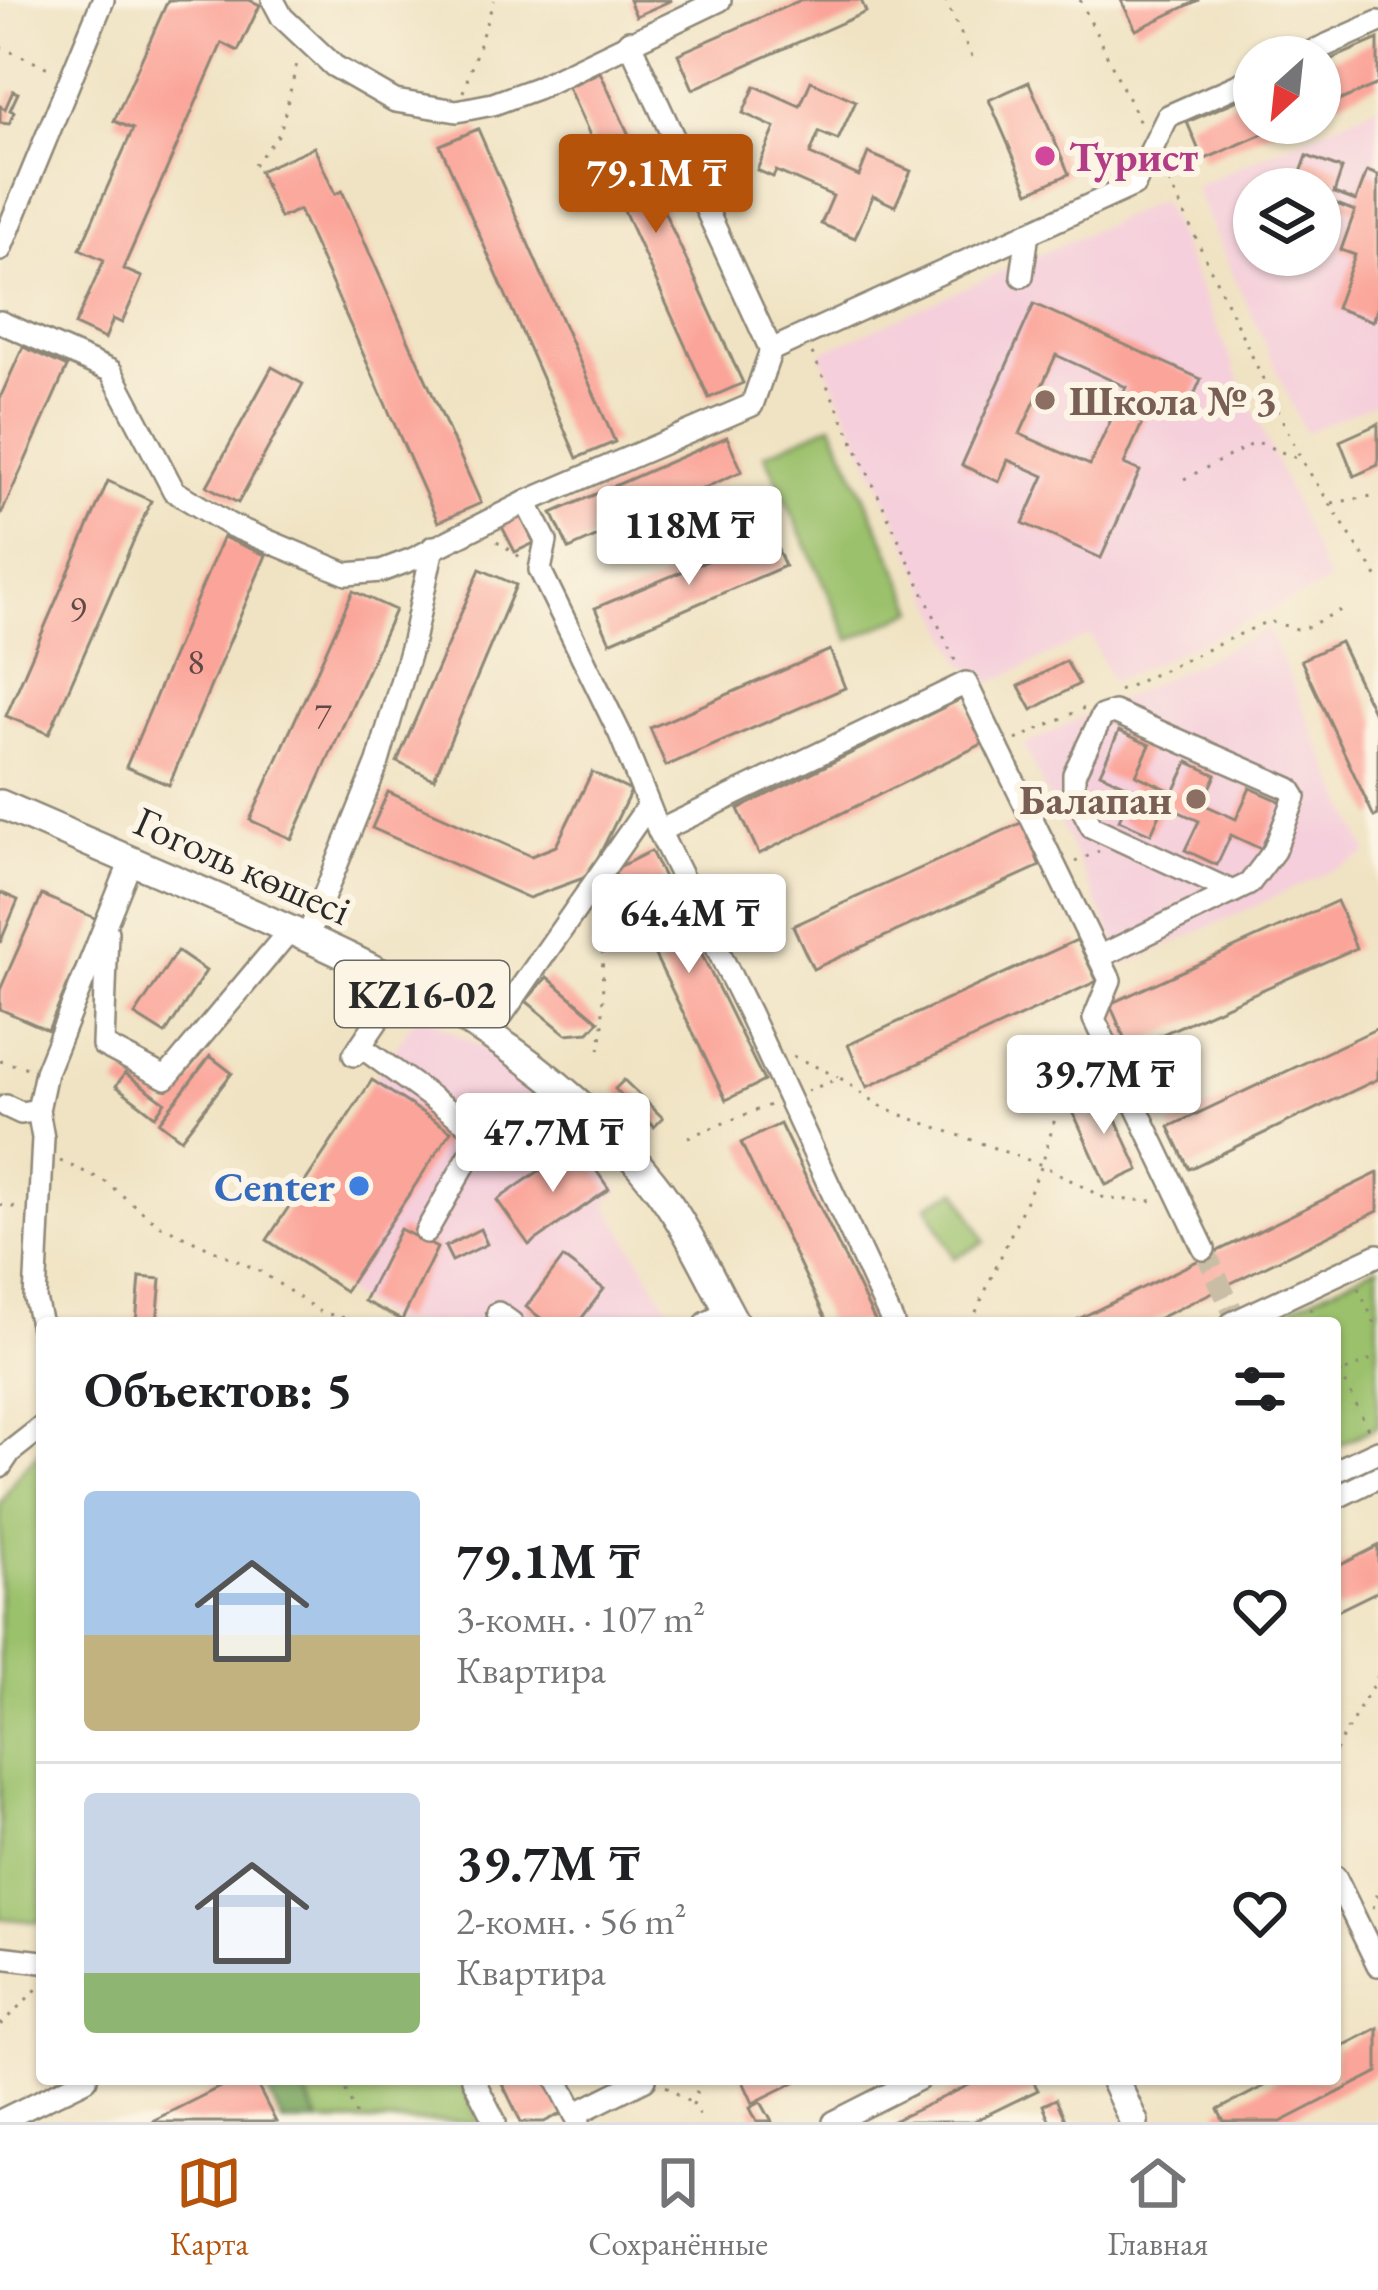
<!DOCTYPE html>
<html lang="ru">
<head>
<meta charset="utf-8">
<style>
	body { margin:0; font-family:"EB Garamond",serif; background:#f6f6f6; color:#202124; height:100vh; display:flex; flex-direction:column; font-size:45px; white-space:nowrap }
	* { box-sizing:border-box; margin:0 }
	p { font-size:39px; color:#757577 }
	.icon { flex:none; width:66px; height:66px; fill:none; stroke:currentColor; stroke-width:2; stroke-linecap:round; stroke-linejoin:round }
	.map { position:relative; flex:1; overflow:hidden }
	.side { position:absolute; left:36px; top:1317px; width:1305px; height:768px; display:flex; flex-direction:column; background:#fff; border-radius:12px; box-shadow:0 3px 9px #0004 }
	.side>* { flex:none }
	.needle { width:78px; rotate:207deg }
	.controls { position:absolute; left:1233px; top:36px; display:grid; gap:24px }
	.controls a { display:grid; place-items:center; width:108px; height:108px; border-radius:50%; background:#fff; box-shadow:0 3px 9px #0004; font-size:60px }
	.price { position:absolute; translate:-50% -102px; padding:0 27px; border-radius:12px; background:#fff; color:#222; font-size:39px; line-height:78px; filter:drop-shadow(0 3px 6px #0008) }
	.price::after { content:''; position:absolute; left:50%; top:72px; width:36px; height:27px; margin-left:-18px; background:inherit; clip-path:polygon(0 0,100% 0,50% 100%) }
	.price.selected { background:#b45309; color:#fff }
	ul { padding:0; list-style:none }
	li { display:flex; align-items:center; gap:36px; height:300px; padding:0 48px }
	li+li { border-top:3px solid #e0e0e0 }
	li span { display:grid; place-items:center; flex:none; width:336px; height:240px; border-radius:12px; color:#555 }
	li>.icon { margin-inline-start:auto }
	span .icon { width:144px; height:144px; fill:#fffc; stroke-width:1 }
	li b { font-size:51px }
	h2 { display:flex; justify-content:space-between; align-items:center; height:144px; padding:0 48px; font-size:51px }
	.dock { display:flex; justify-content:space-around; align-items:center; height:168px; border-top:3px solid #e0e0e0; background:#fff; font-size:33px; color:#757577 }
	.dock a { display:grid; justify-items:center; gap:6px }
	.dock .selected { color:#b45309 }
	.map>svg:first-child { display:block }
	.built { fill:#f5cfdb; fill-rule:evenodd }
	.green { fill:#9bc16c; stroke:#63764c; stroke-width:3 }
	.forest { fill:#7ca760; stroke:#546946; stroke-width:3 }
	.building { fill:#fba499; fill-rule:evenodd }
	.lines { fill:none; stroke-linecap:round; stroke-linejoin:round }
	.minor-tunnel { stroke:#c9bea5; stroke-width:21; stroke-dasharray:21 10; stroke-linecap:butt }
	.minor-casing { stroke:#8e8777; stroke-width:26 }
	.major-casing { stroke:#8e8777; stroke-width:32 }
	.path { stroke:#8e8777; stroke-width:3; stroke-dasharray:3 9; stroke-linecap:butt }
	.minor { stroke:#fff; stroke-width:21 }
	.major { stroke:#fff; stroke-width:27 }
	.hotel-dot { fill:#d1479c; stroke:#fcf5e5; stroke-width:4.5 }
	.education-dot { fill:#8d6e63; stroke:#fcf5e5; stroke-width:4.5 }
	.shop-dot { fill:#3f7fe0; stroke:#fcf5e5; stroke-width:4.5 }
	.labels { text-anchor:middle; stroke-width:12; stroke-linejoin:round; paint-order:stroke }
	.number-label { font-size:36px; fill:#5f4946 }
	.shield { fill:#fcf5e5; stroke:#6a6863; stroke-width:3 }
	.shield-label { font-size:39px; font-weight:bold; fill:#2b2b2b }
	.hotel-label { font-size:42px; font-weight:bold; fill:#b23c85; stroke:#fcf5e5; text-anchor:start }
	.education-label { font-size:42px; font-weight:bold; fill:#785e54; stroke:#fcf5e5; text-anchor:start }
	.street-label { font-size:42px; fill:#2b2b2b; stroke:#fcf5e5 }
	.shop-label { font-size:42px; font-weight:bold; fill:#366cbe; stroke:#fcf5e5; text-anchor:end }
</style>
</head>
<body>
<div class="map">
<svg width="1378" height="2122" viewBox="0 0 1378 2122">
	<rect width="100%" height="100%" fill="#fcf5e5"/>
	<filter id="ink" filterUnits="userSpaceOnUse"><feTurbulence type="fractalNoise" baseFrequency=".00833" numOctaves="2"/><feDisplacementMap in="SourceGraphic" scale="24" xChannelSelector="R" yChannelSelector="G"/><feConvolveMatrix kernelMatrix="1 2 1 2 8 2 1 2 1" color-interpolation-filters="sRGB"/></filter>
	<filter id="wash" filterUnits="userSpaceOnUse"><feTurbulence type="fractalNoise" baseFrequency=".004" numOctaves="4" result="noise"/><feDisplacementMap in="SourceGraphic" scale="48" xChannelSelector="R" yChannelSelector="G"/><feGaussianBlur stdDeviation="2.7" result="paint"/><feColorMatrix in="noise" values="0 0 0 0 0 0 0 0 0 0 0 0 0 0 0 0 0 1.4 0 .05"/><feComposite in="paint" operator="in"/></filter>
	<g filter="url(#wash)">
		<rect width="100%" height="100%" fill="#f0e3c3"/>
		<g class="built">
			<path d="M1378,105v296l-73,32 -111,-246zM1254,189h66v66h-66z"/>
			<polygon points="1161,200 1329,583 1112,682 1090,635 991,683 962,662 820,353"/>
			<polygon points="1268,629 1368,854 1126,965 1024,745"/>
			<polygon points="419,1012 494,1055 576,1130 620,1190 606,1202 678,1323 391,1323 267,1240"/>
		</g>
		<g class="green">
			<polygon points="832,424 916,610 850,640 765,454"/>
			<polygon points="958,1190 985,1242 954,1258 927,1205"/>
			<polygon points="1378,1266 1378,1426 1335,1447 1335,1323 1259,1323"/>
			<polygon points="42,1449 42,1922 38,1922 0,1918 0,1504 16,1477"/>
			<polygon points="298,2079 459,2079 480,2122 319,2122"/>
		</g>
		<polygon class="forest" points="262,2079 298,2079 319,2122 282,2122"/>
		<g id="blocks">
			<g class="building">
				<polygon points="168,0 249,0 260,5 238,51 222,43 123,269 142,277 122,323 113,319 105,339 75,325 104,260 80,249 133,129 114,121"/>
				<polygon points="629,0 672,0 636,16"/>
				<polygon points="801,0 861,0 866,12 693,89 678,54"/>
				<polygon points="1121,0 1199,0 1136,30"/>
				<polygon points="1378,39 1378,84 1320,109 1320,64"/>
				<polygon points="600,72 743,383 709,398 568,87"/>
				<polygon points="811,81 856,101 838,140 819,132 810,154 859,176 868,153 911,171 895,206 873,196 855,238 821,224 833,196 776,171 773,177 757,170 775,128 743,113 755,86 800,106"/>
				<polygon points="1029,82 1069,174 1029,192 989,100"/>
				<polygon points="13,91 18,93 10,110 14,112 9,124 0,123 0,106 5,109"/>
				<polygon points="1254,93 1254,123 1288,123 1203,160 1187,122"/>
				<polygon points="478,129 615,442 577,458 440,145"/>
				<polygon points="314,147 335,194 342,191 481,503 438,522 299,210 280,218 259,171"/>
				<polygon points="1307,156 1342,169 1334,193 1356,201 1367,171 1378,175 1378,308 1373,321 1336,308 1355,255 1341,250 1355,211 1334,203 1320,239 1320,189 1295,189"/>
				<path d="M1034,304l167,75 -15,34 -33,-14 -29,65 16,7 -39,87 -78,-35 21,-47 -36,-16 -9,22 -37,-17zM1056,355l70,32 -36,78 -70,-31z"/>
				<polygon points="23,347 67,367 0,517 0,398"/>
				<polygon points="272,367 303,384 238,503 207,486"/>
				<polygon points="1378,424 1378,465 1354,476 1340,441"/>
				<polygon points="727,437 742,471 569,549 552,513"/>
				<polygon points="108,481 151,501 49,734 6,716"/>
				<polygon points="521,511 536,542 515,552 499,521"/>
				<polygon points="771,534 785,566 610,642 595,608"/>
				<polygon points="223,537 266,555 169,785 126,767"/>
				<polygon points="480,569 516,585 434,779 397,762"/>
				<polygon points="353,591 395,610 292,839 250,820"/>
				<polygon points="1340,642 1378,722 1378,815 1374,817 1301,660"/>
				<polygon points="830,650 845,688 666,766 650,728"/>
				<polygon points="1066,661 1079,684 1032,710 1019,686"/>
				<polygon points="963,698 984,743 759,854 738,809"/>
				<polygon points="1119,731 1150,745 1136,775 1174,792 1188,762 1216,775 1203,804 1236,819 1250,788 1282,802 1261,849 1231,835 1217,865 1185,850 1199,821 1164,805 1151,834 1119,820 1133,788 1100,773"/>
				<polygon points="592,772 631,791 589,876 529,898 372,828 388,792 531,856 556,846"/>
				<polygon points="1023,822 1040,866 813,969 793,926"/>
				<polygon points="651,851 764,1081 726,1100 613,870"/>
				<polygon points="0,892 18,900 0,943"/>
				<polygon points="42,895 97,919 48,1030 0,1009 0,990"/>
				<polygon points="1337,901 1356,948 1129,1049 1110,1004"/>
				<polygon points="1077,940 1097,981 867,1087 848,1045"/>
				<polygon points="177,951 206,971 165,1034 135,1015"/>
				<polygon points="547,977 599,1021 589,1032 566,1034 526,1001"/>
				<polygon points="1378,1028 1378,1079 1189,1169 1169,1127"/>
				<polygon points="210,1056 232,1073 181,1139 159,1122"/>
				<polygon points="125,1073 165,1102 155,1116 116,1086"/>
				<polygon points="372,1080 451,1131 345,1291 267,1240"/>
				<polygon points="624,1080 663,1118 654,1127 615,1089"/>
				<polygon points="1102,1089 1139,1170 1106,1185 1069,1103"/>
				<polygon points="780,1124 876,1323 828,1323 741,1143"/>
				<polygon points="578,1144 609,1189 529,1245 497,1200"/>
				<polygon points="1378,1173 1378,1211 1221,1288 1149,1323 1070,1323"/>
				<polygon points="400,1229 437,1248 402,1320 364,1301"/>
				<polygon points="480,1229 487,1244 452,1261 445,1247"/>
				<polygon points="563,1258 604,1289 578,1323 547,1323 526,1307"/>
				<polygon points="140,1277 161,1279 157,1323 136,1323"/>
				<polygon points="1378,1546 1378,1591 1335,1612 1335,1568"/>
				<polygon points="1378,2028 1378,2072 1281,2122 1224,2122 1218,2110 1278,2079 1335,2079 1335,2050"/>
				<polygon points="236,2079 254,2079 276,2122 150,2122"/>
				<polygon points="500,2079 545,2079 562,2113 544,2122 521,2122"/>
				<polygon points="742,2079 801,2079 753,2103"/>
				<polygon points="982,2079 1032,2079 1038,2090 972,2122 891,2122"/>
				<polygon points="1056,2099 1066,2122 1050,2122 1043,2105"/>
				<polygon points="761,2102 772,2122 757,2122 750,2108"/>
			</g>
		</g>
	</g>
	<g filter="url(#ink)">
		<use href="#blocks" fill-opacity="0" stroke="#8e8777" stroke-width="3"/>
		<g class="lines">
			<polyline class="minor-tunnel" points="1204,1249 1237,1321"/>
			<g class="minor-casing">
				<g id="minor">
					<polyline points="273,0 282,17 334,66 395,101 457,111 493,104 537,88 720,0"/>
					<polyline points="1300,57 1378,22"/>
					<polyline points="0,250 103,0"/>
					<polyline points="1022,276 1028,233"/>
					<polyline points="0,322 111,371 174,491 230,525 347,574 381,571 413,559 526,502 752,405 771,350 629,41"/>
					<polyline points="771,350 1134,185 1168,116 1254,78"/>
					<polyline points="526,502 546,541 540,570 620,734 659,831 749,1013 893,1323"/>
					<polyline points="659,831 966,683 1110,980 1094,1019 1204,1249"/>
					<polyline points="107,932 103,1045 166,1078 290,930"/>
					<polyline points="307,938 378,762 413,641 433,547"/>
					<polyline points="1099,957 1249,884 1274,851 1295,797 1290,789 1114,712 1102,716 1074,774 1074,793 1092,827 1233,892"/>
					<polyline points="490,1032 648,806"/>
					<polyline points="360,1046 482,1134 426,1232"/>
					<polyline points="354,1055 403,983"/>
					<polyline points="6,1106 21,1113 38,1110"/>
					<polyline points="498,1313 512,1323"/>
					<polyline points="707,1323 729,1312"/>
					<polyline points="1232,1323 1378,1255"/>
					<polyline points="42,1328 35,1299 43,1138 38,1110 46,1072 131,861"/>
					<polyline points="0,1467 10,1452 42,1427"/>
					<polyline points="1335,1471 1378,1451"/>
					<polyline points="1335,1498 1378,1477"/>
					<polyline points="1335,1877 1378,1965"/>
					<polyline points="0,1957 42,1962"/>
					<polyline points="473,2079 495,2122"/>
					<polyline points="557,2079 579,2122"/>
					<polyline points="575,2114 645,2079"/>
					<polyline points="0,2121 86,2079"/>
					<polyline points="834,2122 919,2079"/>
				</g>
			</g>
			<g class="major-casing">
				<g id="major">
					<path d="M0,804c79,34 157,68 236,102 157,69 306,136 416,275 34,42 57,95 83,142"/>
					<polyline points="1114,2079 1134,2122"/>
				</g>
			</g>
			<g class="path">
				<polyline points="945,0 976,65"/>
				<polyline points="1080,0 1141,125"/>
				<polyline points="0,47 53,70"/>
				<polyline points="463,92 494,0"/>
				<polyline points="254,165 280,133 298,59"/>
				<polyline points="1164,171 1302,461 1378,578"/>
				<polyline points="812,353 957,665"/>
				<polyline points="1184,479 1257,442 1301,460"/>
				<polyline points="1332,503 1378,495"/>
				<polyline points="497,541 523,559"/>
				<polyline points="1119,691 1268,621 1301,630 1347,607"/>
				<polyline points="1016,740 1084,708"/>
				<polyline points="1075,862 1099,851"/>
				<polyline points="599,1050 603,1028 602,908"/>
				<polyline points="793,1056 838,1077"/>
				<polyline points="0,1061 28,1068"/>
				<polyline points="807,1091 840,1078 885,1109 1042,1165 1106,1199 1157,1201"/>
				<polyline points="688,1137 770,1105"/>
				<polyline points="498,1150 509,1157 555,1116"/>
				<polyline points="60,1161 103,1180 159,1225 260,1271 320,1312 365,1323"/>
				<polyline points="0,1205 20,1208"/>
				<polyline points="1358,1288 1378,1330"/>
				<polyline points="1310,1308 1317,1323"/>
				<polyline points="971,1323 1042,1165 1061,1097 1091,1059"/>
				<polyline points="1335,1361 1369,1431"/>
				<polyline points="1335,1376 1378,1356"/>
				<polyline points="1335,1751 1378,1676"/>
				<polyline points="1373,1908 1378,1892"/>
				<polyline points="0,2025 42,1984"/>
				<polyline points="341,2079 359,2122"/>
				<polyline points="700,2079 693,2105 703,2122"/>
				<polyline points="666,2086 692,2104"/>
			</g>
			<use href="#minor" class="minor"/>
			<use href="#major" class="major"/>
		</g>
	</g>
	<circle class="hotel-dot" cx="1045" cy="156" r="12"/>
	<g class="education-dot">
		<circle cx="1045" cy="400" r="12"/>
		<circle cx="1196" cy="799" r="12"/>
	</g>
	<circle class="shop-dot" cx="359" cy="1186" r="12"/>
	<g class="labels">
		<g class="number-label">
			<text x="78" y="621">9</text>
			<text x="196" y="674">8</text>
			<text x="323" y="728">7</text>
		</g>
		<rect class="shield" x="335" y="961" width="174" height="66" rx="9"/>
		<g class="shield-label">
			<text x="422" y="1008">KZ16-02</text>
		</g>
		<g class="hotel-label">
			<text x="1069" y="171">Турист</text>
		</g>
		<g class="education-label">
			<text x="1069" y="415">Школа № 3</text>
			<text x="1172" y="814" text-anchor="end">Балапан</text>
		</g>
		<g class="street-label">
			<text transform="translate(243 865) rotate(24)" y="15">Гоголь көшесі</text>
		</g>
		<g class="shop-label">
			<text x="335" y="1201">Center</text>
		</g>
	</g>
</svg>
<div class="controls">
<a><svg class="needle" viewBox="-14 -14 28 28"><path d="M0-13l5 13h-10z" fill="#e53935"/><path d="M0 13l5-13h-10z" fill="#757577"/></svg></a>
<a><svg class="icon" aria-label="layers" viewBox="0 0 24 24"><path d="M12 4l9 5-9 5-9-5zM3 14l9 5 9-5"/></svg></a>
</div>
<b class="price selected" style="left:656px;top:236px">79.1M ₸</b>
<b class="price" style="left:689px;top:588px">118M ₸</b>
<b class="price" style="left:689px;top:976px">64.4M ₸</b>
<b class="price" style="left:1104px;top:1137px">39.7M ₸</b>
<b class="price" style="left:553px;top:1195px">47.7M ₸</b>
<section class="side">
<h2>Объектов: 5<svg class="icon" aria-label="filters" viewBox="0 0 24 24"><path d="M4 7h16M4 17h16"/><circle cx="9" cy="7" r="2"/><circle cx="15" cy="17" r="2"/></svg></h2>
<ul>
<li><span style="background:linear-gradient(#a9c7e8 60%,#c2b280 0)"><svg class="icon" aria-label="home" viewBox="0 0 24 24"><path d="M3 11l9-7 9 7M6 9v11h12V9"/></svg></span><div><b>79.1M ₸</b><p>3-комн. · 107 m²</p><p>Квартира</p></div><svg class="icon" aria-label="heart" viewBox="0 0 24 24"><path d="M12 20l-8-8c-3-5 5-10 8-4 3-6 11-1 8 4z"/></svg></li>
<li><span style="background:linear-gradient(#c9d6e8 75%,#8fb573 0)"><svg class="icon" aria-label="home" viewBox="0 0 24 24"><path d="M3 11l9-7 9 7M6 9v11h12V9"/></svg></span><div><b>39.7M ₸</b><p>2-комн. · 56 m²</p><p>Квартира</p></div><svg class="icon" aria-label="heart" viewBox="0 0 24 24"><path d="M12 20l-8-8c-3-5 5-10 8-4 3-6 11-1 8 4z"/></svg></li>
</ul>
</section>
</div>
<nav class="dock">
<a class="selected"><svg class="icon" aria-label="map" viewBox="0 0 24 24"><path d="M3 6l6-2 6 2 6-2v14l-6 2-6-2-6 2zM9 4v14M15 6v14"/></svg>Карта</a>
<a><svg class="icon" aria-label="saved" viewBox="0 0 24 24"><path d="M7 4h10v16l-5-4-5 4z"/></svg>Сохранённые</a>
<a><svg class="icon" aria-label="home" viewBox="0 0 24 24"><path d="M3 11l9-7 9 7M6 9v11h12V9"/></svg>Главная</a>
</nav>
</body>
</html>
